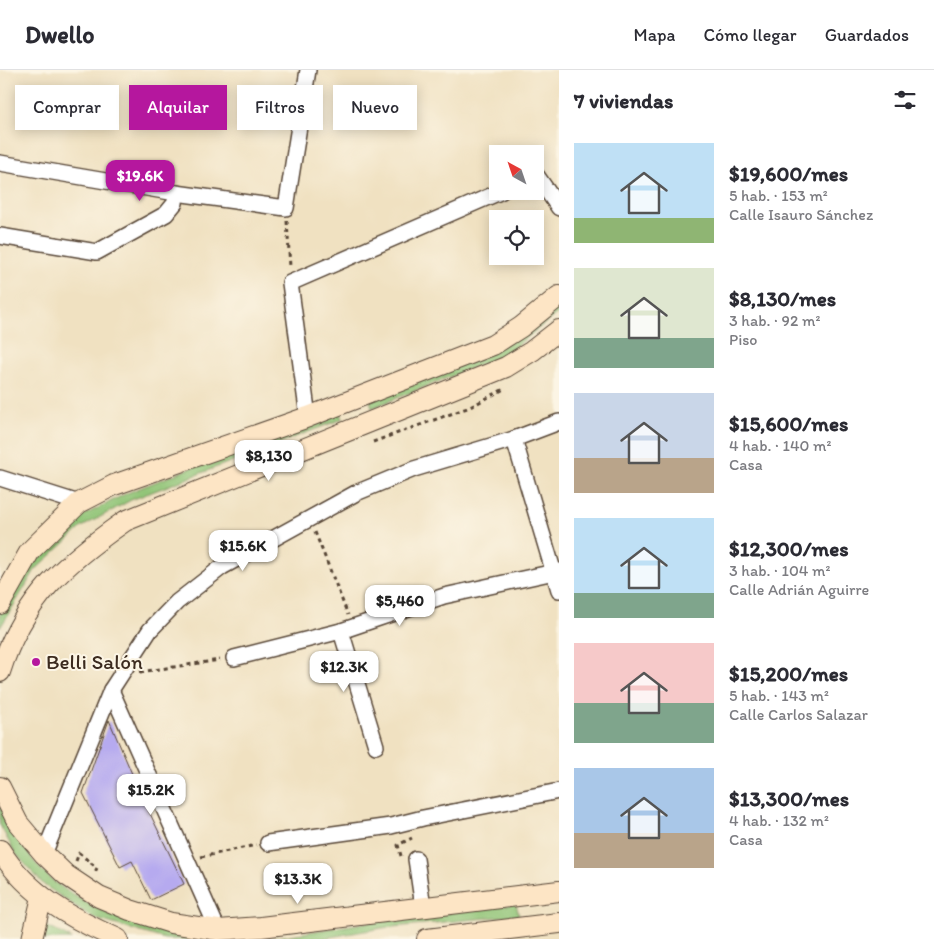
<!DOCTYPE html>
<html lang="es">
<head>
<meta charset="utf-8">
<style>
	body { margin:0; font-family:Itim,sans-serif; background:#f7f7f7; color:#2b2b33; height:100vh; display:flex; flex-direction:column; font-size:19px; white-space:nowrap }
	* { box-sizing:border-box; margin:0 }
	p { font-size:16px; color:#7c7c81 }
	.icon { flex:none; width:28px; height:28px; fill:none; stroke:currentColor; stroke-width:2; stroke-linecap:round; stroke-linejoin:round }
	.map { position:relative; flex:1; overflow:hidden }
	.sheet { display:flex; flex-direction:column; background:#fff; width:375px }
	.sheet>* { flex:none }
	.banner { position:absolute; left:15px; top:15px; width:469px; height:45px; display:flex; gap:10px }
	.needle { width:32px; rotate:320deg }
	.controls { position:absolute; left:489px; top:75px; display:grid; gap:10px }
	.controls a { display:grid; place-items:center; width:55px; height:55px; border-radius:0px; background:#fff; box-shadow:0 2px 12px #0003; font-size:25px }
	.price { position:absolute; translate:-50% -42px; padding:0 11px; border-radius:10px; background:#fff; color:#222; font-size:16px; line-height:32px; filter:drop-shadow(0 1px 2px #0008) }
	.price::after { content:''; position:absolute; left:50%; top:30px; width:15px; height:11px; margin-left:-8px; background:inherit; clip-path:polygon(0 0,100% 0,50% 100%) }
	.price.on { background:#b5179e; color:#fff }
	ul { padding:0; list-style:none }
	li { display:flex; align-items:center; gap:15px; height:125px; padding:0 15px }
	li span { display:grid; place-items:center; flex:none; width:140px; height:100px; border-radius:0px; color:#555 }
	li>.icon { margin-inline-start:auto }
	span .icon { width:60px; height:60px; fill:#fffc; stroke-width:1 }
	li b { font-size:21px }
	h2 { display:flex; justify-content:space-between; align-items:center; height:60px; padding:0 15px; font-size:21px }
	.pill { padding:0 18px; border-radius:0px; background:#fff; box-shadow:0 2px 12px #0003; font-size:18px; line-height:45px }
	.pill.on { background:#b5179e; color:#fff }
	header { display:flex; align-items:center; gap:30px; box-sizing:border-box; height:70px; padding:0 25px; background:#fff; border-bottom:1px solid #e1e1e2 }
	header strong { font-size:24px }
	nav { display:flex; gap:28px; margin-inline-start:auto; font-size:18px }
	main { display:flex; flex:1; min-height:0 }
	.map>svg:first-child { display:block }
	.green { fill:#8ec374; stroke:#647649 }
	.building { fill:#b6aaef }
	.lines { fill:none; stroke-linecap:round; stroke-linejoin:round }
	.street-casing { stroke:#564536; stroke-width:18 }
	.secondary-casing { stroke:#564536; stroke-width:22 }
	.path { stroke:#564536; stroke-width:3; stroke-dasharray:4 4; stroke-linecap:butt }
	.street { stroke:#fff; stroke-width:15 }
	.secondary { stroke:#fde5c5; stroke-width:20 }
	.poi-dot { fill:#b5179e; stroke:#fcf5e5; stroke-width:2 }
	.labels { text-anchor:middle; stroke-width:4; stroke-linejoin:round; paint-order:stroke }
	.poi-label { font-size:21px; fill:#3b2a1e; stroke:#fcf5e5; text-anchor:start }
</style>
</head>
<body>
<header>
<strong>Dwello</strong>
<nav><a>Mapa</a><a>Cómo llegar</a><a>Guardados</a></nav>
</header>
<main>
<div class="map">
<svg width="559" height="869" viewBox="0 0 559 869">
	<rect width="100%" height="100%" fill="#fcf5e5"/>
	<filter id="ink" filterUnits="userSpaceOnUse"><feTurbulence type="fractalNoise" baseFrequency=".02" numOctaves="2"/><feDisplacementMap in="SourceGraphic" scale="10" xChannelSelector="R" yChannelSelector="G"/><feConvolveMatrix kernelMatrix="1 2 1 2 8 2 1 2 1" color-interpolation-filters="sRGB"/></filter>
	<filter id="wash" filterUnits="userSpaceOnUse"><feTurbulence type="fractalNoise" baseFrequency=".0096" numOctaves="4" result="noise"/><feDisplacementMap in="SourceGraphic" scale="20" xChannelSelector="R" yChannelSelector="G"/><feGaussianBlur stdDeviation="1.12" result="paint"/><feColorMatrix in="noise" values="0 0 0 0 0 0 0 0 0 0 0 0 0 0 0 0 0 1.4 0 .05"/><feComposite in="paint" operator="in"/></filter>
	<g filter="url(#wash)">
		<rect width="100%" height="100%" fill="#f0e1c1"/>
		<g class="green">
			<polygon points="559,232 559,242 507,284 372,338 370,330"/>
			<polygon points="339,340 342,349 131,430 82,457 35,500 0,558 0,544 30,495 75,450 127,423"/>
			<path d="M0,736c14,24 28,53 50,72 36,31 94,52 140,58 22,3 44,2 66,3h-91l-72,-21 -49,-33 -29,-32 -15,-28z"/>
			<polygon points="516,834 519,845 382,858 319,869 266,869 382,850"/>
			<polygon points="44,855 72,869 41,869"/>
		</g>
		<g id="blocks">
			<polygon class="building" points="109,650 141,725 184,814 151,830 132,791 120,797 83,723"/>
		</g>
	</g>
	<g filter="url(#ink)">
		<use href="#blocks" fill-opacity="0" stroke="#564536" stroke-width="1"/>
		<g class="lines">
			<g class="street-casing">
				<g id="street">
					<polyline points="0,93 176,123 286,138 308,0"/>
					<polyline points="535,107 537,106 559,138"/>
					<polyline points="0,166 97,182 166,144 175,133 176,123"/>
					<polyline points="308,347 290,213 502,121"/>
					<polyline points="514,369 559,520"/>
					<polyline points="0,408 79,433"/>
					<polyline points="341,561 376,676"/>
					<polyline points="234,588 341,561 444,526 559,501"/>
					<polyline points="111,620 218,860"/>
					<polyline points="268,773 391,756 423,748 559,721"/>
					<polyline points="44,784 111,620 150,560 177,532 222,497 356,423 414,399 514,369 559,352"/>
					<polyline points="416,789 423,837"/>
				</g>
			</g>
			<g class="secondary-casing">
				<g id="secondary">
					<polyline points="0,534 30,481 79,433 114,415 308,347 493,275 521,257 559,226"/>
					<path d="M0,602c23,-73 65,-109 125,-151l381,-154 26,-16 27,-21"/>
					<polyline points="0,717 18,753 44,784 66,805 99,827 130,840 171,853 218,860 261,857 559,821"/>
					<path d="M0,780c27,44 72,69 118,89"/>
					<polyline points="32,869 42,827"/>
					<polyline points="427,869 559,853"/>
				</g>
			</g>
			<g class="path">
				<polyline points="287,151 290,197"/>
				<polyline points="373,372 470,337 504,319"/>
				<polyline points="315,462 348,545"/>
				<polyline points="140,602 220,590"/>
				<polyline points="401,786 398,775 412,768"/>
				<polyline points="201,787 256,775"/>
				<polyline points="76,791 79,783 97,798 94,804"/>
			</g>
			<use href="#street" class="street"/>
			<use href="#secondary" class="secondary"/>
		</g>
	</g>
	<circle class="poi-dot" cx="36" cy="592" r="5"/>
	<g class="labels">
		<g class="poi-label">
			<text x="46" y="599">Belli Salón</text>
		</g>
	</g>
</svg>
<div class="controls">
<a><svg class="needle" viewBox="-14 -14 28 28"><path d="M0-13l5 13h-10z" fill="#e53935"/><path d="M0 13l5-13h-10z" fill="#7c7c81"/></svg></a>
<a><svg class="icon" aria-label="locate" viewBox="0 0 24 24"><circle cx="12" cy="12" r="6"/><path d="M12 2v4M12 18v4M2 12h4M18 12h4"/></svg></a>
</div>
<b class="price on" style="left:140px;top:132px">$19.6K</b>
<b class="price" style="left:269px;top:412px">$8,130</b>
<b class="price" style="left:243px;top:502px">$15.6K</b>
<b class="price" style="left:400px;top:557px">$5,460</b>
<b class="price" style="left:344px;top:623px">$12.3K</b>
<b class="price" style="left:151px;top:746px">$15.2K</b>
<b class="price" style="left:298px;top:835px">$13.3K</b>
<div class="banner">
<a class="pill">Comprar</a>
<a class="pill on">Alquilar</a>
<a class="pill">Filtros</a>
<a class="pill">Nuevo</a>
</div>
</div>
<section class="sheet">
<h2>7 viviendas<svg class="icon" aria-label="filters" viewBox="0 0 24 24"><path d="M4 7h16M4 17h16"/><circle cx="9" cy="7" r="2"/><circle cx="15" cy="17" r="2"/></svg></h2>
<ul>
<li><span style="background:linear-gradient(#bfe0f5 75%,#8fb573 0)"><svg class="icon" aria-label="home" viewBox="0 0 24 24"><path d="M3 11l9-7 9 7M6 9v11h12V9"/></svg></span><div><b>$19,600/mes</b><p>5 hab. · 153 m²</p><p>Calle Isauro Sánchez</p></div></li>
<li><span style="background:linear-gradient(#dfe7d0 70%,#7fa58c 0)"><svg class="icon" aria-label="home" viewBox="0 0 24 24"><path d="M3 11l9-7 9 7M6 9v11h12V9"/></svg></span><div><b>$8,130/mes</b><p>3 hab. · 92 m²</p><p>Piso</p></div></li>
<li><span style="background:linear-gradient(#c9d6e8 65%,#b9a48a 0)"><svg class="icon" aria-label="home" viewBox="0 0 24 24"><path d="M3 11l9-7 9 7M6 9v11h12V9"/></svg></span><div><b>$15,600/mes</b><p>4 hab. · 140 m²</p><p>Casa</p></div></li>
<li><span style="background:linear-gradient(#bfe0f5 75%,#7fa58c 0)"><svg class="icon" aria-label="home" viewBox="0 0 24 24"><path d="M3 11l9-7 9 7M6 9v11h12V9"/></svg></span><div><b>$12,300/mes</b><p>3 hab. · 104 m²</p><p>Calle Adrián Aguirre</p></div></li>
<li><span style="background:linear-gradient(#f6c9c9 60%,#7fa58c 0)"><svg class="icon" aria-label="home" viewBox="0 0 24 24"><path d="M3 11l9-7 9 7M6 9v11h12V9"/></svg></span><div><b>$15,200/mes</b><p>5 hab. · 143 m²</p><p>Calle Carlos Salazar</p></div></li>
<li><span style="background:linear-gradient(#a9c7e8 65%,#b9a48a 0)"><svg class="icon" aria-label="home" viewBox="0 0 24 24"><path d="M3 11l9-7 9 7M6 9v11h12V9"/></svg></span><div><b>$13,300/mes</b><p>4 hab. · 132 m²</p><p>Casa</p></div></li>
</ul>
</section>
</main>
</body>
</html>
